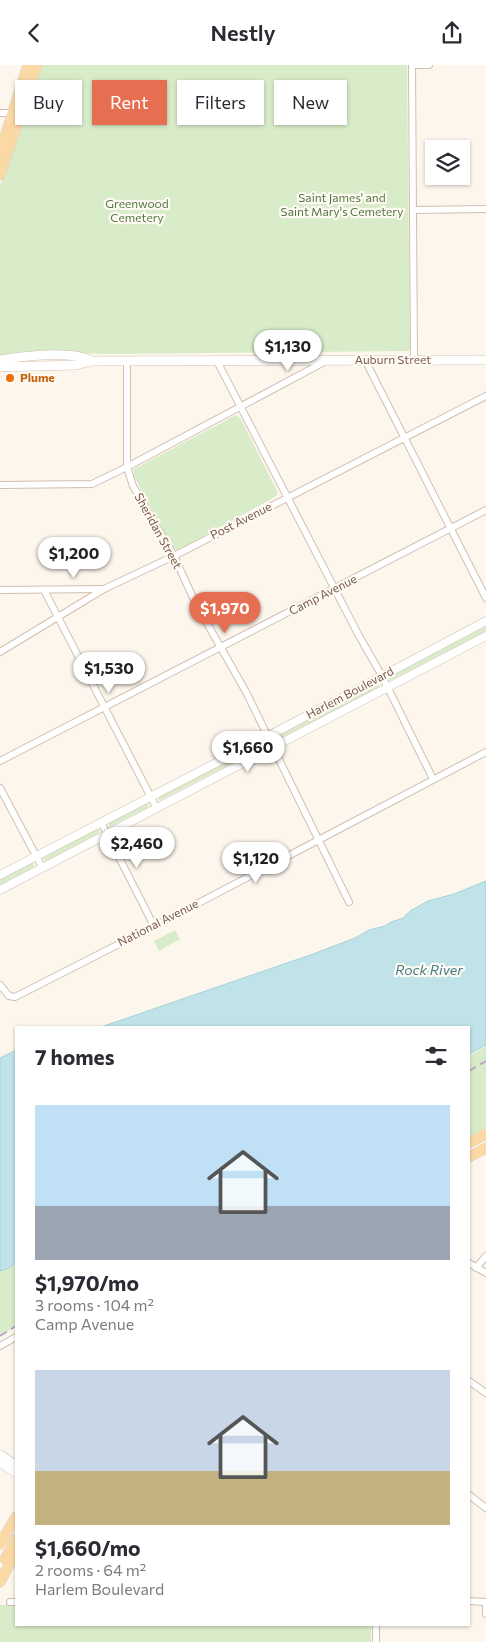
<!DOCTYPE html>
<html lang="en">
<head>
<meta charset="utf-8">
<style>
	body { margin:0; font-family:Commissioner,sans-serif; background:#f7f7f7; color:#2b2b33; height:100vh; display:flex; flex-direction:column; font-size:19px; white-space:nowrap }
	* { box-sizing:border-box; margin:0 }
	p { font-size:16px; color:#7c7c81 }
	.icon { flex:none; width:28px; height:28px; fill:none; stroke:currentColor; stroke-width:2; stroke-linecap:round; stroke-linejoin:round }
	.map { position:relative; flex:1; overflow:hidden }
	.panel { position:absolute; left:15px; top:961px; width:455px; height:600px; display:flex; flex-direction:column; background:#fff; border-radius:0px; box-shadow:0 1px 4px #0004 }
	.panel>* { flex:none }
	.banner { position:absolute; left:15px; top:15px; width:456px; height:45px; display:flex; gap:10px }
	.fabs { position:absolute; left:425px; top:75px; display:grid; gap:10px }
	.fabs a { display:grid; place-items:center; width:45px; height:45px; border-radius:0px; background:#fff; box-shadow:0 1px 4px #0004; font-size:25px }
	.price { position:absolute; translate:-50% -42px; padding:0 11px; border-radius:18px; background:#fff; color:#222; font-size:16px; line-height:32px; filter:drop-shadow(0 1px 2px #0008) }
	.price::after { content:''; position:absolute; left:50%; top:30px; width:15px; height:11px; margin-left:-8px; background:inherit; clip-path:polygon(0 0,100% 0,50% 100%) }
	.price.selected { background:#e76f51; color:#fff }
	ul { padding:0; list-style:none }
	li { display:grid; align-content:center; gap:10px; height:265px; padding:0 20px }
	li span { display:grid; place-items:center; height:155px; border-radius:0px; color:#555 }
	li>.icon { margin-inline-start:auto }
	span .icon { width:90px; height:90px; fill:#fffc; stroke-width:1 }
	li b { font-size:21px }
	h2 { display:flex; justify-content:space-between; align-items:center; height:60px; padding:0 20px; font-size:21px }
	.pill { padding:0 18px; border-radius:0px; background:#fff; box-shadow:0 1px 4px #0004; font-size:18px; line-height:45px }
	.pill.selected { background:#e76f51; color:#fff }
	header { display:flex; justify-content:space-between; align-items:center; height:65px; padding:0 20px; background:#fff; font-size:22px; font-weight:600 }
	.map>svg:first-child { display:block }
	.green { fill:#d8ecc9 }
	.water { fill:#bfe3e8; stroke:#a5d3da }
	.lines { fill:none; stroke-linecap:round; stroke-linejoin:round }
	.minor-casing { stroke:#d1beb0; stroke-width:8 }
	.tertiary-casing { stroke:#d1beb0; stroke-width:9 }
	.secondary-casing { stroke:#d6c0b0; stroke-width:10 }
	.primary-casing { stroke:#dad1cd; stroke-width:11 }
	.minor { stroke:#fff; stroke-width:6 }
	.tertiary { stroke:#fff; stroke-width:8 }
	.secondary { stroke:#fff; stroke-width:9 }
	.primary { stroke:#fbd9a5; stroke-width:10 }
	.rail { stroke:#b9a8c9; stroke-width:2; stroke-dasharray:8 5; stroke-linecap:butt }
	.food-dot { fill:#e8710a; stroke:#fffaf3; stroke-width:2 }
	.labels { text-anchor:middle; stroke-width:4.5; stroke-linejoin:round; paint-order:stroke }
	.park-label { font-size:12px; fill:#537a41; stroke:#fffaf3 }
	.street-label { font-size:12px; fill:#7a5c4d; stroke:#fffaf3 }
	.food-label { font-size:12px; font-weight:bold; fill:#c56008; stroke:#fffaf3; text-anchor:start }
	.water-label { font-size:14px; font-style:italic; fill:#437c86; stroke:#fffaf3 }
</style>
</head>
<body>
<header><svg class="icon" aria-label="back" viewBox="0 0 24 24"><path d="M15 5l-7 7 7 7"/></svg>Nestly<svg class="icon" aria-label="share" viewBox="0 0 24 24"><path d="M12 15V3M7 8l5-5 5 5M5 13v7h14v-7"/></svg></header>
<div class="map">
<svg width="486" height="1577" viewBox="0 0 486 1577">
	<rect width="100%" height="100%" fill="#fdf6ec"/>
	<g class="green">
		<polygon points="40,0 407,0 410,285 407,286 110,289 29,287 0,290 0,121"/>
		<polygon points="236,350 241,354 278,428 275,432 178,485 172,483 134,411 134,404"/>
		<polygon points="486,561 486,566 391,615 388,615 389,612"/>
		<polygon points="376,619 379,620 378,623 276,676 273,675 275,672"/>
		<polygon points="261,678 264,679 263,682 161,735 158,735 160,731"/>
		<polygon points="147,738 149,742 109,762 109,758"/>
		<polygon points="97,764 100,765 99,768 46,796 43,794 45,791"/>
		<polygon points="31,798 33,798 34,802 0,820 0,815"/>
		<polygon points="175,865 180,874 159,886 154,876"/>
		<polygon points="486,981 486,1063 469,1072 469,991"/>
		<polygon points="16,1197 16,1261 0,1271 0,1206 9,1203"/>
		<polygon points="0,1540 16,1540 16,1560 371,1560 371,1577 0,1577"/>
	</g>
	<g class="water">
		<polygon points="486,816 486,980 469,989 469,962 101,962 313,889 355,873 369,865 385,861 391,857 403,853 410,846 428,836 454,829"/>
		<polygon points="16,985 16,1197 9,1203 0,1206 0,993"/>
	</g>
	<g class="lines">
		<g class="minor-casing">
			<g id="minor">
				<polyline points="412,0 414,295"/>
				<polyline points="412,0 429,0"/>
				<polyline points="0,48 13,48"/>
				<polyline points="413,145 486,144"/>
				<polyline points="365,295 486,533"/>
				<polyline points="127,296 127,402 133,421 174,491 195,537 246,627 349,837"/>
				<polyline points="217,296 358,569 382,611 433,714"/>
				<polyline points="0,420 92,419 127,402 326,296"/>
				<polyline points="0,525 104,524"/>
				<polyline points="44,525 156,742"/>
				<polyline points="0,587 104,524 174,491 486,331"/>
				<polyline points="0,696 486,445"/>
				<polyline points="0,723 42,802"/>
				<polyline points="101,757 154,861"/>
				<polyline points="0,920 9,931 15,932 170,853 486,687"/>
				<polyline points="469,1198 486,1208"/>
				<polyline points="476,1203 486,1191"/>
				<polyline points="0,1281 16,1272"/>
				<polyline points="469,1316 486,1328"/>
				<polyline points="469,1430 486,1443"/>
				<polyline points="469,1536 486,1537"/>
				<polyline points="10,1537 16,1537"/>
				<polyline points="486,1537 486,1549"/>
				<polyline points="376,1577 376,1560"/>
			</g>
		</g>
		<g class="tertiary-casing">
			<g id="tertiary">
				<polyline points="0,810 341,633 486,556"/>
				<polyline points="0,825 486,571"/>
				<polyline points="0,1389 16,1400"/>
				<polyline points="0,1398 16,1408"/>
			</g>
		</g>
		<g class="secondary-casing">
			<g id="secondary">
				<path d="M0,295c21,-4 73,-10 91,1"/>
				<polyline points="0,302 76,300 91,296 486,295"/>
			</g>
		</g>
		<g class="primary-casing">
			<g id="primary">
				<polyline points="0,87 28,0"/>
				<polyline points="0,110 37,0"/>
				<polyline points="469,1078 486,1069"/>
				<polyline points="469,1092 486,1083"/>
				<polyline points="0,1479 16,1452"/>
				<polyline points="5,1494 16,1474"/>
				<polyline points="0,1517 16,1487"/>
			</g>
		</g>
		<use href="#minor" class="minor"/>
		<use href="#tertiary" class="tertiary"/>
		<use href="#secondary" class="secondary"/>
		<use href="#primary" class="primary"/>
		<g class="rail">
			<polyline points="469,1006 486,996"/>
			<polyline points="0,1271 16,1261"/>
		</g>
	</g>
	<circle class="food-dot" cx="10" cy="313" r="5"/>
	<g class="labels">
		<g class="park-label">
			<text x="342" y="137">Saint James' and<tspan x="342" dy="14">Saint Mary's Cemetery</tspan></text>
			<text x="137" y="143">Greenwood<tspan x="137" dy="14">Cemetery</tspan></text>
		</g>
		<g class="street-label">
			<text x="393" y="299">Auburn Street</text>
			<text transform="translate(241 456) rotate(-27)" y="4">Post Avenue</text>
			<text transform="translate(158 466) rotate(61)" y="4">Sheridan Street</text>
			<text transform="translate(323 530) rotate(-27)" y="4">Camp Avenue</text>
			<text transform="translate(350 628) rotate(-28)" y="4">Harlem Boulevard</text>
			<text transform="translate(158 858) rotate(-27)" y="4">National Avenue</text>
		</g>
		<g class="food-label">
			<text x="20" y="317">Plume</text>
		</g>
		<g class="water-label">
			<text x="429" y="910">Rock River</text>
		</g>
	</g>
</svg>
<div class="fabs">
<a><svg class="icon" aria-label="layers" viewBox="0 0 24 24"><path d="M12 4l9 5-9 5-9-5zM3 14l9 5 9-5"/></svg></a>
</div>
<b class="price" style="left:288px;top:307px">$1,130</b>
<b class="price" style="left:74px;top:514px">$1,200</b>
<b class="price selected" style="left:225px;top:569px">$1,970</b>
<b class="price" style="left:109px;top:629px">$1,530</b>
<b class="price" style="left:248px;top:708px">$1,660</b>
<b class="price" style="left:137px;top:804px">$2,460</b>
<b class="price" style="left:256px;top:819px">$1,120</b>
<div class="banner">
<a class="pill">Buy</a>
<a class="pill selected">Rent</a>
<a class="pill">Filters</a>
<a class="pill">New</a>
</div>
<section class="panel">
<h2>7 homes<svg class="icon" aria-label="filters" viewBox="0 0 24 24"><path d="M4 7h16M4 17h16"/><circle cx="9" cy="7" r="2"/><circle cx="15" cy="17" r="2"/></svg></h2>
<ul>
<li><span style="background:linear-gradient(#bfe0f5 65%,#9aa5b1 0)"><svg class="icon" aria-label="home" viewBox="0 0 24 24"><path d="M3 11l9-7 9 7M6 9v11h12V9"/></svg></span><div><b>$1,970/mo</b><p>3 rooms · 104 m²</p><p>Camp Avenue</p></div></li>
<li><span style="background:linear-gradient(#c9d6e8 65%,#c2b280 0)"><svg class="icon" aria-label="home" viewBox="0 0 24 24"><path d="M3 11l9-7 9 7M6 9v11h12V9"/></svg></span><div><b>$1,660/mo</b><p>2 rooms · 64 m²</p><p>Harlem Boulevard</p></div></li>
</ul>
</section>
</div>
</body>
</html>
